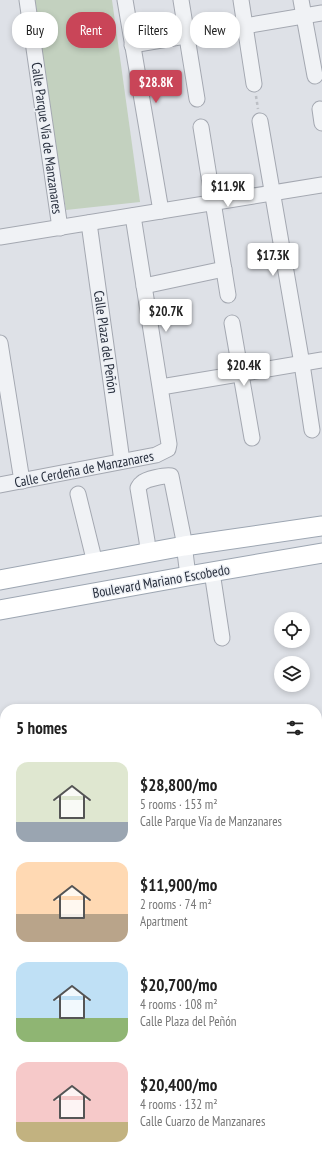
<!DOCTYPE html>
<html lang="en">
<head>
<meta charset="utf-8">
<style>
	body { margin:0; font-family:"PT Sans Narrow",sans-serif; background:#f6f6f6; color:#222; height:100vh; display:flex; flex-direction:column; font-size:15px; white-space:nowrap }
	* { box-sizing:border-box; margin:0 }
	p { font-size:13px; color:#767676 }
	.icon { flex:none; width:22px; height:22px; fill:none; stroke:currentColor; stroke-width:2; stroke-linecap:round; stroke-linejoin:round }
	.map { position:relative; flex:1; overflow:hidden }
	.panel { position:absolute; left:0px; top:704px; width:322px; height:456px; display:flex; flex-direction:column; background:#fff; border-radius:16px 16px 0 0; box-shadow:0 2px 6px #0003 }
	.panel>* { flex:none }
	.hud { position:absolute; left:12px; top:12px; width:298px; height:36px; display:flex; gap:8px }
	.controls { position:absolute; left:274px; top:612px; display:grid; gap:8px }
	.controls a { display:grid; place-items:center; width:36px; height:36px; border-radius:50%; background:#fff; box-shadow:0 2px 6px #0003; font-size:20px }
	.price { position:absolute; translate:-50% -34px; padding:0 9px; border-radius:4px; background:#fff; color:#222; font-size:13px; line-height:26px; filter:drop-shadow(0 1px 2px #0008) }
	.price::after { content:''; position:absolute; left:50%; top:24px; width:12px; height:9px; margin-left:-6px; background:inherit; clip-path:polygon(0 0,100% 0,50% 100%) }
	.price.on { background:#c94558; color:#fff }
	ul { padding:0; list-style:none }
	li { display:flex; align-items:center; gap:12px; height:100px; padding:0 16px }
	li span { display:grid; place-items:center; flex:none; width:112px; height:80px; border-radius:12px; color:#555 }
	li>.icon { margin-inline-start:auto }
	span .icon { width:48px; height:48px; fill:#fffc; stroke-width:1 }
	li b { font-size:17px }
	h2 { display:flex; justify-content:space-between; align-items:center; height:48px; padding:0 16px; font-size:17px }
	.tag { padding:0 14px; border-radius:16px; background:#fff; box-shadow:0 2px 6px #0003; font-size:14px; line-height:36px }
	.tag.on { background:#c94558; color:#fff }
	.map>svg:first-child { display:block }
	.green { fill:#c3d1bf }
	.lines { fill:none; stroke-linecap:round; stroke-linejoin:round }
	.minor-casing { stroke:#a4a8b1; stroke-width:17 }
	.major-casing { stroke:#9da6b2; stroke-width:21 }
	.path { stroke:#bcbfc5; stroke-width:2.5; stroke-dasharray:3 3; stroke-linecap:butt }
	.minor { stroke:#f0f2f5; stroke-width:15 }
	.major { stroke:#fff; stroke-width:19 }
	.labels { text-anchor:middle; stroke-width:3; stroke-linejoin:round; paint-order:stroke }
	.street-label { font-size:14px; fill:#282f3d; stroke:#edf0f5 }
</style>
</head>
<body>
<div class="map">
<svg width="322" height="1160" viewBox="0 0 322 1160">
	<rect width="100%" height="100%" fill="#dee1e7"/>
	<polygon class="green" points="32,0 112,0 140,202 66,210"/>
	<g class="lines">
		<g class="minor-casing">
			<g id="minor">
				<polyline points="27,0 60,228"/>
				<polyline points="125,0 161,211"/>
				<polyline points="181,0 197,99"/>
				<polyline points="241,0 254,84"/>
				<polyline points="301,0 315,76"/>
				<polyline points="132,45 322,13"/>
				<polyline points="320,109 322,123"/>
				<polyline points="260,121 302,364 312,430"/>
				<polyline points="201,127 228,295"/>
				<polyline points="89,223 122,461"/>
				<polyline points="0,237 322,185"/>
				<polyline points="144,286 224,269"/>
				<polyline points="232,323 252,438"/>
				<polyline points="0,343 22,481"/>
				<polyline points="161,387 322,360"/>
				<polyline points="0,485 156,455 168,449 169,444 133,216"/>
				<polyline points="78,494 95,563"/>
				<path d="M148,553l-1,-12 -9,-53c1,-2 1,-3 4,-5 4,-4 23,-8 29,-7l12,60 5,40"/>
				<polyline points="212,572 222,638"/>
				<polyline points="0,756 5,755"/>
				<polyline points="0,871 5,870"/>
				<polyline points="317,943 322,942"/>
				<polyline points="0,975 5,974"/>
				<polyline points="60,1155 61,1160"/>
				<polyline points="140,1155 141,1160"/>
				<polyline points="223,1155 224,1160"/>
				<polyline points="305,1155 306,1160"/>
			</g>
		</g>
		<g class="major-casing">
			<g id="major">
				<polyline points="0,580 184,546 322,526"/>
				<polyline points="0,610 188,576 322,553"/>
			</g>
		</g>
		<polyline class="path" points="256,96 258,109"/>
		<use href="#minor" class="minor"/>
		<use href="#major" class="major"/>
	</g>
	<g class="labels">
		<g class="street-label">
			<text transform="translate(47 138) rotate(82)" y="5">Calle Parque Vía de Manzanares</text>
			<text transform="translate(106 342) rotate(82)" y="5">Calle Plaza del Peñón</text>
			<text transform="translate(84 469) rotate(-11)" y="5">Calle Cerdeña de Manzanares</text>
			<text transform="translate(161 581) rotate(-10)" y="5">Boulevard Mariano Escobedo</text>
		</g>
	</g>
</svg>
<div class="controls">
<a><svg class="icon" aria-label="locate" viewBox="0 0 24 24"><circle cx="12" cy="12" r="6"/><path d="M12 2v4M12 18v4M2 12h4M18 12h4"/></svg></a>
<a><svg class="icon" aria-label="layers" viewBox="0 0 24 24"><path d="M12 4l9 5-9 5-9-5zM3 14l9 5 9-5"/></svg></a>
</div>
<b class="price on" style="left:156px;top:104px">$28.8K</b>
<b class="price" style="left:228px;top:208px">$11.9K</b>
<b class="price" style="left:273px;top:277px">$17.3K</b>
<b class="price" style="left:166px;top:333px">$20.7K</b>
<b class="price" style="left:244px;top:387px">$20.4K</b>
<div class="hud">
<a class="tag">Buy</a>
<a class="tag on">Rent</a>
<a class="tag">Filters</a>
<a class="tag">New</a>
</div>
<section class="panel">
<h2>5 homes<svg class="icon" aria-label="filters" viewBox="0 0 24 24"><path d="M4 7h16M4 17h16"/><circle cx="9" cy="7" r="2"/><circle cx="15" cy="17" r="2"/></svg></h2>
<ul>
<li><span style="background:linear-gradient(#dfe7d0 75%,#9aa5b1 0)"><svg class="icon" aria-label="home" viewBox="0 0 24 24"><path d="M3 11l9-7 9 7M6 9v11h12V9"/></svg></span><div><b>$28,800/mo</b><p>5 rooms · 153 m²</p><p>Calle Parque Vía de Manzanares</p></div></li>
<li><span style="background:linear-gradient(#ffd9b3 65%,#b9a48a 0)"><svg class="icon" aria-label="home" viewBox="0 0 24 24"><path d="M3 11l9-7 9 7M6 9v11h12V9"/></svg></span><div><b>$11,900/mo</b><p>2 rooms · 74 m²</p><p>Apartment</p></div></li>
<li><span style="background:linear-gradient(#bfe0f5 70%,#8fb573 0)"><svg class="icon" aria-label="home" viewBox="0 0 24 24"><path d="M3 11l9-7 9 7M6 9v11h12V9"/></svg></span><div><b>$20,700/mo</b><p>4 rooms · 108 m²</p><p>Calle Plaza del Peñón</p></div></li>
<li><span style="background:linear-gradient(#f6c9c9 75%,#c2b280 0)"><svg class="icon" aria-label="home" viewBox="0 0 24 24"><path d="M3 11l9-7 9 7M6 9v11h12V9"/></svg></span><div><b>$20,400/mo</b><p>4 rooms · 132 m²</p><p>Calle Cuarzo de Manzanares</p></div></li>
</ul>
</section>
</div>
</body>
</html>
